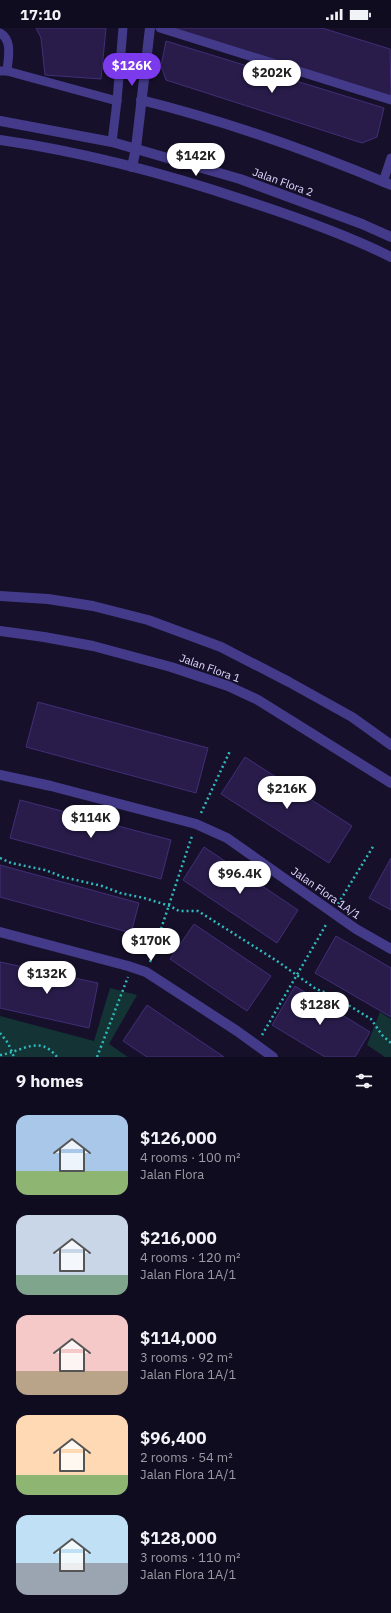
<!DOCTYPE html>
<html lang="en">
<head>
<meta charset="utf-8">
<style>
	body { margin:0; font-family:"IBM Plex Sans",sans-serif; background:#1e1a2d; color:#f1f3f6; height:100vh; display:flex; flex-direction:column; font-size:15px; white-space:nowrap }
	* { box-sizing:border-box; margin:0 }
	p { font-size:13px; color:#9c9ba5 }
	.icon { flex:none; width:22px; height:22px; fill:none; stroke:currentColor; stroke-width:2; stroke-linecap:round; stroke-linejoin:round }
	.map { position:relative; height:1029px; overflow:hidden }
	.side { display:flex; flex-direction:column; background:#100c20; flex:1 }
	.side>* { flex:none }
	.price { position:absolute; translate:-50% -34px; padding:0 9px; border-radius:14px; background:#fff; color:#222; font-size:13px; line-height:26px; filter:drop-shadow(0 1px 2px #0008) }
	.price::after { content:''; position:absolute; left:50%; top:24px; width:12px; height:9px; margin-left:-6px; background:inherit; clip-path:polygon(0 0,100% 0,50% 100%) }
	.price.selected { background:#7c3aed; color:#fff }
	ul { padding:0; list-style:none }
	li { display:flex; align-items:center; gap:12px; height:100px; padding:0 16px }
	li span { display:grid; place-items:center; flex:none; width:112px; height:80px; border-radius:12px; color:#555 }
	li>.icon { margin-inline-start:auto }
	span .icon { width:48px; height:48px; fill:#fffc; stroke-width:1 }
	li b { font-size:17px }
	h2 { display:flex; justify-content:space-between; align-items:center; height:48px; padding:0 16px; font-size:17px }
	.status { display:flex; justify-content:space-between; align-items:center; height:28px; padding:0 20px; background:#100c20; direction:ltr }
	.status svg { height:11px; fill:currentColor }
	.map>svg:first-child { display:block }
	.green { fill:#133334 }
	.building { fill:#291c4b; stroke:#422e77 }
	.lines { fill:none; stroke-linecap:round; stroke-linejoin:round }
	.path { stroke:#2fbbbd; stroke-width:2.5; stroke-dasharray:2 3; stroke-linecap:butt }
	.service { stroke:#433b89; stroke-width:9 }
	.minor { stroke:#433b89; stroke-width:10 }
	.tertiary { stroke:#433b89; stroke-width:10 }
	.labels { text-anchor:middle; stroke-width:3; stroke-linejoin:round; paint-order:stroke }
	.street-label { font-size:11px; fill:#e0d9ff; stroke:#16102a }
</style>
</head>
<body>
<div class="status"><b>17:10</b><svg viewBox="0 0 49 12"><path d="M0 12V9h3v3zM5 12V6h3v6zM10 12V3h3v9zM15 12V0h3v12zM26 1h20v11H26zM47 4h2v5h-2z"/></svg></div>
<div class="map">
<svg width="391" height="1029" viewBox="0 0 391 1029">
	<rect width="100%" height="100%" fill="#16102a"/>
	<g class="green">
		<polygon points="110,960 137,967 109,1016 128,1029 0,1029 0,988 94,1013"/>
		<polygon points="380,984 391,991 391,1029 385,1029 367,1017"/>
	</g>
	<g class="building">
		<polygon points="36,0 106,0 101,51 45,47 41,10"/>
		<polygon points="172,0 322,0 390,21 391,65 390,69"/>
		<polygon points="166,13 384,80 377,109 362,115 166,52 161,38"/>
		<polygon points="38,674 208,720 196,765 26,719"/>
		<polygon points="245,729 352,798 329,835 221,766"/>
		<polygon points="20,772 171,812 161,851 10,810"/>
		<polygon points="204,819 298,882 277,915 183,852"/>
		<polygon points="391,830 391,882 369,870"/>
		<polygon points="0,837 139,875 131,905 0,869"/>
		<polygon points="194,896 271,948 247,983 170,931"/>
		<polygon points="336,908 391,940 391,989 315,945"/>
		<polygon points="0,934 98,955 89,1000 0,980"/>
		<polygon points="295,958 370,1004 355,1029 325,1029 272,997"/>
		<polygon points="147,977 224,1029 147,1029 123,1013"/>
	</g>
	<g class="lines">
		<g class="path">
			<polyline points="201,785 230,723"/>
			<polyline points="0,830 11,835 45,842 63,849 102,858 120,865 144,870 170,878 179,883 198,883 277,933 316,961 332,967 371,991 382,1007 391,1015"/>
			<polyline points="338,876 374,817"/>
			<polyline points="150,934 192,808"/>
			<polyline points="0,1005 8,1015 14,1029"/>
			<polyline points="262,1007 327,895"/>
			<path d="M0,1027c22,-3 39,-21 57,2"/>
			<polyline points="97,1029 128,949"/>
		</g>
		<g class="service">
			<polyline points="160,0 391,72"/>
			<path d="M0,5c13,7 8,26 7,38h-7"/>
			<polyline points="7,43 117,73 123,0"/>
			<polyline points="112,114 117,73"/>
			<polyline points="383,154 391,130"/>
		</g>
		<g class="minor">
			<path d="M141,72c85,21 169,51 250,85"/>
			<polyline points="136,120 150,0"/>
			<polyline points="0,747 51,758 196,796 227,810 356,901 391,921"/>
			<polyline points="0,904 128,938 146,944 237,1003 273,1029"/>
		</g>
		<g class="tertiary">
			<polyline points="0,93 112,114 240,151 362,196 391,209"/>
			<path d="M0,112c84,12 167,34 247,61 49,16 98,33 144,56"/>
			<polyline points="132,139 136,120"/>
			<polyline points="0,568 48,571 93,578 148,592 221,619 289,654 352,689 391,717"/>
			<polyline points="0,603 44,609 93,618 171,639 228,658 258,672 391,755"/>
		</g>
	</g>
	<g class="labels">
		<g class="street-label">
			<text transform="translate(283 154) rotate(20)" y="4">Jalan Flora 2</text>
			<text transform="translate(210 640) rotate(20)" y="4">Jalan Flora 1</text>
			<text transform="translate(326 865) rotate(35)" y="4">Jalan Flora 1A/1</text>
		</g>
	</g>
</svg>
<b class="price selected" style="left:132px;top:59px">$126K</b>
<b class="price" style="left:272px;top:66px">$202K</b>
<b class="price" style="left:196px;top:149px">$142K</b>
<b class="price" style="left:287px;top:782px">$216K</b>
<b class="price" style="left:91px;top:811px">$114K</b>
<b class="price" style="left:240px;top:867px">$96.4K</b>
<b class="price" style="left:151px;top:934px">$170K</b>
<b class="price" style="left:47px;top:967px">$132K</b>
<b class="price" style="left:320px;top:998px">$128K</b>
</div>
<section class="side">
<h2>9 homes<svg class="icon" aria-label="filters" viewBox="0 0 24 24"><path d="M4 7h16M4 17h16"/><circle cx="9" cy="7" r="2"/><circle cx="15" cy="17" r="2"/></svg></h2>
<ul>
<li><span style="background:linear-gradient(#a9c7e8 70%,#8fb573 0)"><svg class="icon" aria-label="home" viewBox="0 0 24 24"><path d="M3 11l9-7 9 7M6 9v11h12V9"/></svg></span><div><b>$126,000</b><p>4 rooms · 100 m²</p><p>Jalan Flora</p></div></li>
<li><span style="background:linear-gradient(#c9d6e8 75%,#7fa58c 0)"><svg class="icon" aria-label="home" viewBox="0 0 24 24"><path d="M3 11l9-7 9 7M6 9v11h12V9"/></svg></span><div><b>$216,000</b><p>4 rooms · 120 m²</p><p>Jalan Flora 1A/1</p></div></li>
<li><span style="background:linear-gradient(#f6c9c9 70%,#b9a48a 0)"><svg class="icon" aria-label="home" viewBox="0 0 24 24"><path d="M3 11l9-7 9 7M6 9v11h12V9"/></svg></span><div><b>$114,000</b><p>3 rooms · 92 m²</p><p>Jalan Flora 1A/1</p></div></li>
<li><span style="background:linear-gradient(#ffd9b3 75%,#8fb573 0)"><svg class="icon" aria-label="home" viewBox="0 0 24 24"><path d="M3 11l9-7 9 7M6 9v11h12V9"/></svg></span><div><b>$96,400</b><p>2 rooms · 54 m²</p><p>Jalan Flora 1A/1</p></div></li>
<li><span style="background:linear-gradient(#bfe0f5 60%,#9aa5b1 0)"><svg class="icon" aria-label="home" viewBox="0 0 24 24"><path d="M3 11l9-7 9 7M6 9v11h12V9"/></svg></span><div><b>$128,000</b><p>3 rooms · 110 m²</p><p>Jalan Flora 1A/1</p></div></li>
</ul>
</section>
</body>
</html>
